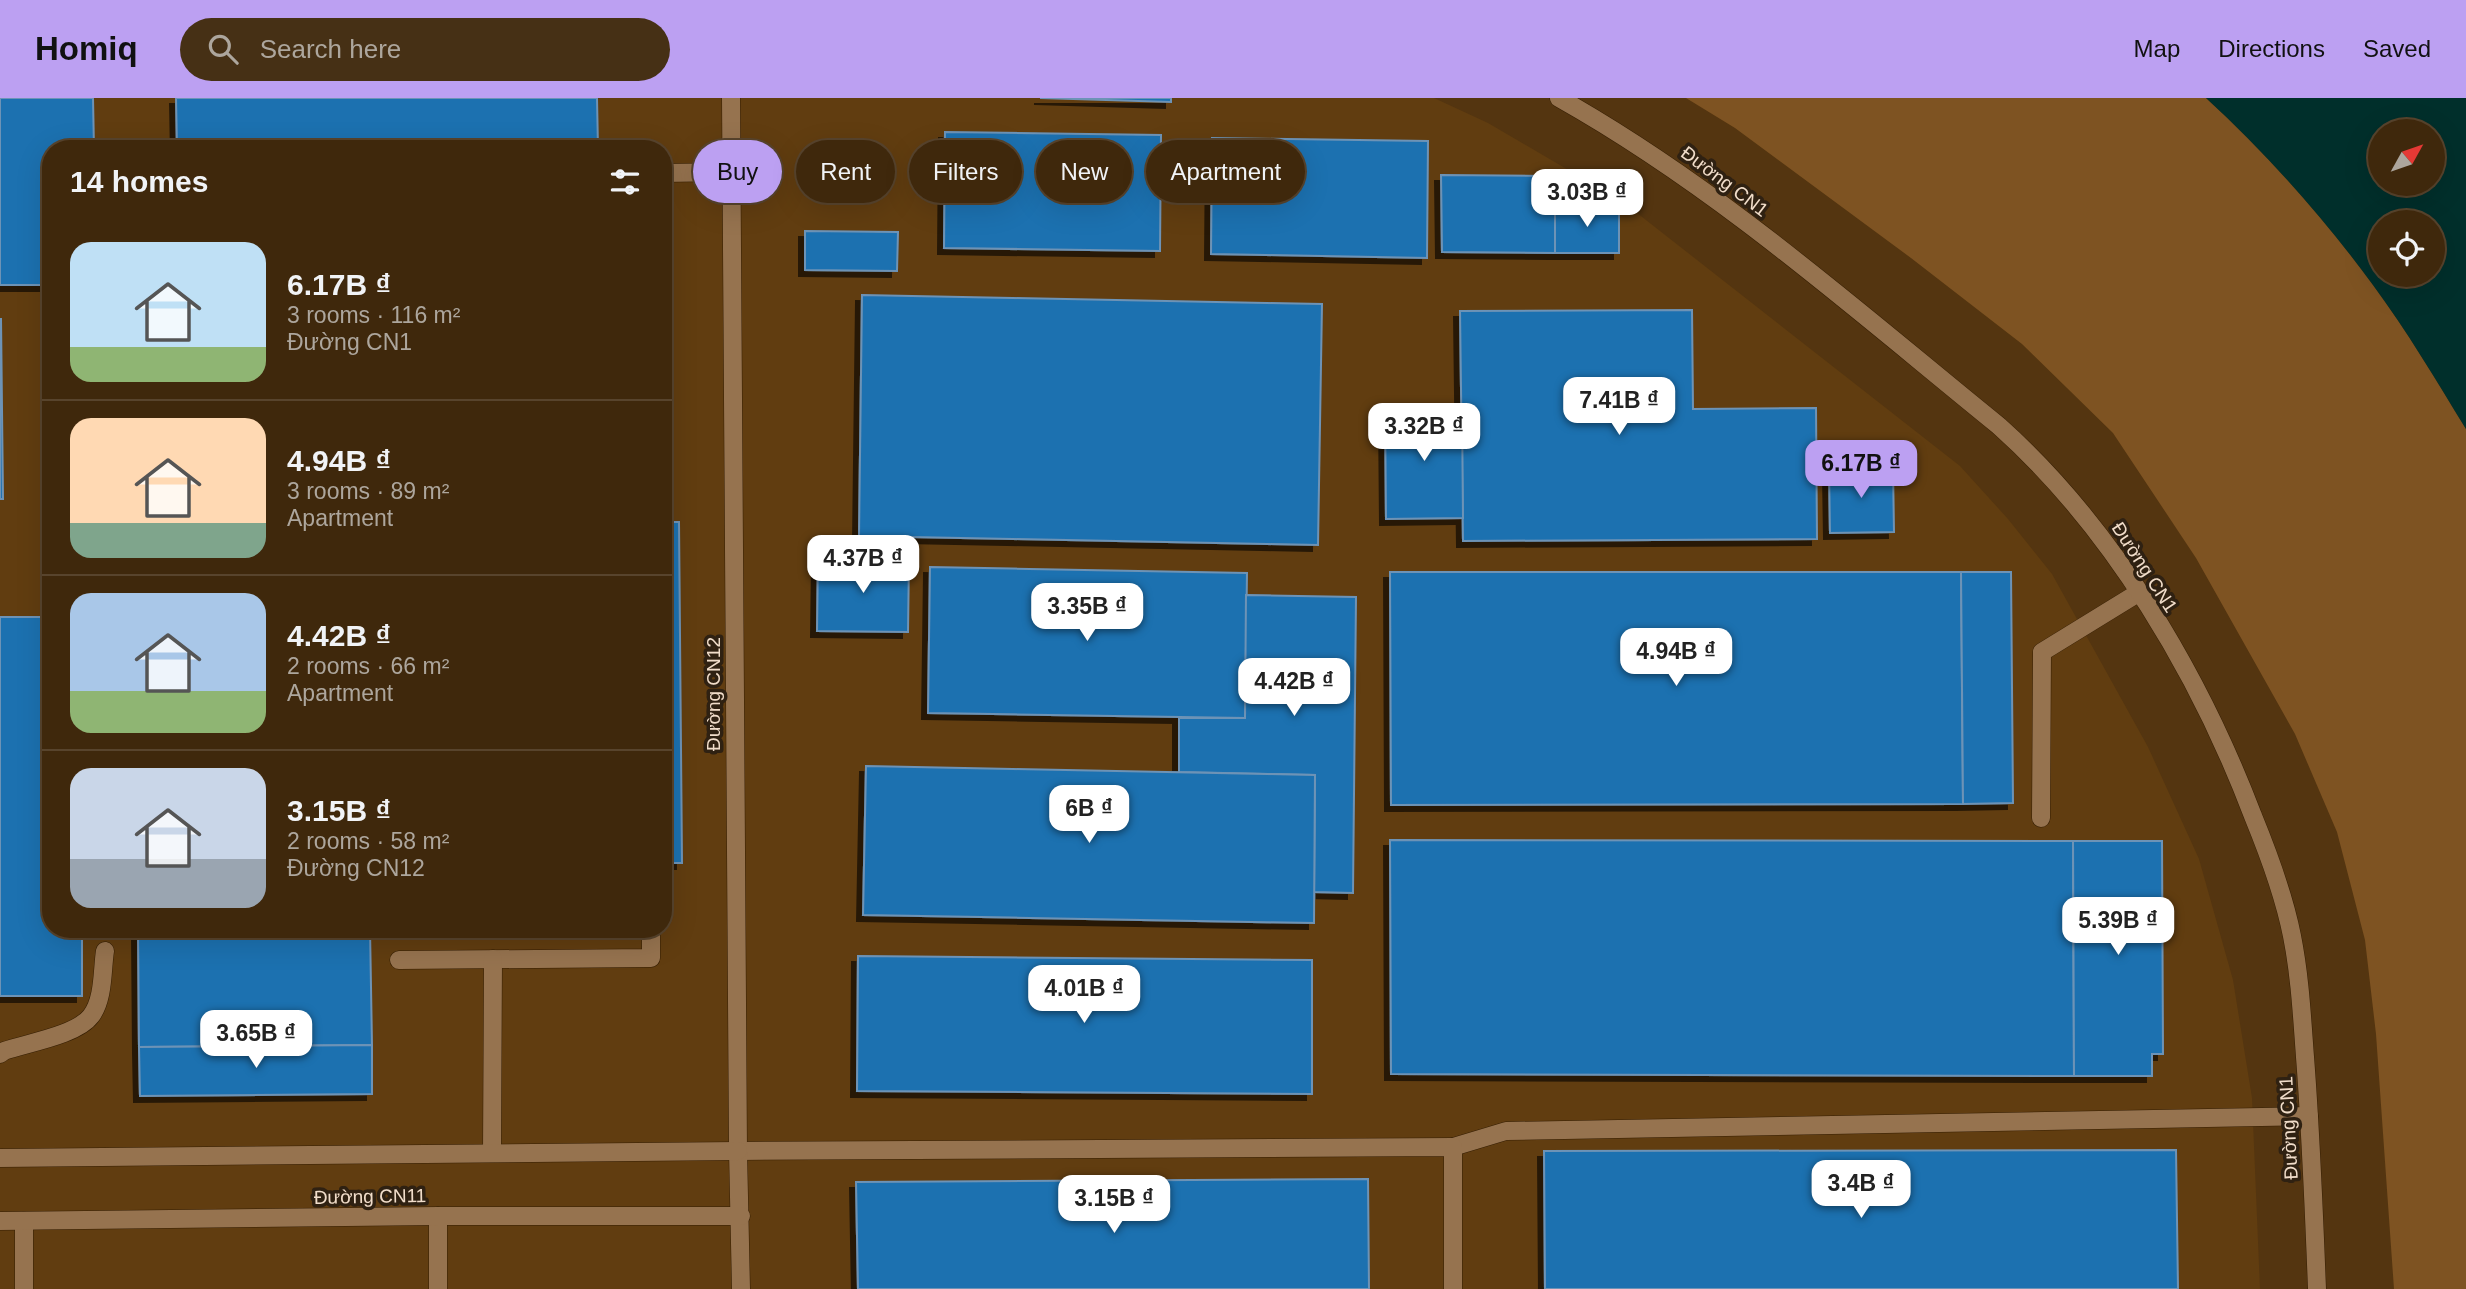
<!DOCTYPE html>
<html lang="en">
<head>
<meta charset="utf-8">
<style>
	body { margin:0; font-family:Arial,sans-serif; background:#463015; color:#f1f3f6; height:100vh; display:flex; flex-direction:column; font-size:26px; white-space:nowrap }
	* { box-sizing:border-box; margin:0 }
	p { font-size:23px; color:#ada69d }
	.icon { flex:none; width:38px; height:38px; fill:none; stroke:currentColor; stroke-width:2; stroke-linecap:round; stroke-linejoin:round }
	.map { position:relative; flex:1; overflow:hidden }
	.sheet { position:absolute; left:42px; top:42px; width:630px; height:798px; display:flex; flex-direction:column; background:#3f280c; border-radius:28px; box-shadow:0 7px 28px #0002,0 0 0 2px #58442d }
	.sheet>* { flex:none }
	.top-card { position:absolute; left:693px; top:42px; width:665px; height:63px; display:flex; gap:14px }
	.needle { width:46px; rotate:50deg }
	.fabs { position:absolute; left:2368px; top:21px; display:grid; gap:14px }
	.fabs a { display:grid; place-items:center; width:77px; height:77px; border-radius:50%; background:#3f280c; box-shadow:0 7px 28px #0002,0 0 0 2px #58442d; font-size:35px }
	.price { position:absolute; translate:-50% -60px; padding:0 16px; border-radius:14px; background:#fff; color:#222; font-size:23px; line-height:46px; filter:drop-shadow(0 2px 4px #0008) }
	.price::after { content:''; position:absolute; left:50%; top:42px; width:21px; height:16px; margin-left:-10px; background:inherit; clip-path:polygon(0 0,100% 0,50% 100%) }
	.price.on { background:#bca0f2; color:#111 }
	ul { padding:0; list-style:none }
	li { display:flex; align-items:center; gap:21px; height:175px; padding:0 28px }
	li+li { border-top:2px solid #58442d }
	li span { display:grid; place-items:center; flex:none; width:196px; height:140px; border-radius:21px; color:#555 }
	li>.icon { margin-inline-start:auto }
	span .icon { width:84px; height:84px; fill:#fffc; stroke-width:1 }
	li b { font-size:30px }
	h2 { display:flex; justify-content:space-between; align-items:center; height:84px; padding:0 28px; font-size:30px }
	.tag { padding:0 24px; border-radius:32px; background:#3f280c; box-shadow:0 7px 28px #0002,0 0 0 2px #58442d; font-size:24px; line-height:63px }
	.tag.on { background:#bca0f2; color:#111 }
	header { display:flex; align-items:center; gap:42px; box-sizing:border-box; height:98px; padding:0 35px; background:#bca0f2; color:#111 }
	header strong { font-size:33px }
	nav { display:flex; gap:38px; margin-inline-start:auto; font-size:24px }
	.search { width:490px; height:63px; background:#463015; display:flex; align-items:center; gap:18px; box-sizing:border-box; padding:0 24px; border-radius:38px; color:#ada69d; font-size:26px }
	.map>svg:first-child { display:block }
	.built { fill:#613d10; fill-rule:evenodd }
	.green { fill:#7e5322 }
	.water { fill:#002f2b; fill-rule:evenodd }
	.building { fill:#1e71b0; stroke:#6d93b6; stroke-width:2; filter:url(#shadow) }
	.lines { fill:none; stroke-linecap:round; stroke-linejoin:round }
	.lane-casing { stroke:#351e03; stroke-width:19 }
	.street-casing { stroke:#351e03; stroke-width:19 }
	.secondary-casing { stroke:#351e03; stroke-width:19 }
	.lane { stroke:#96734f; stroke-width:18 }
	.street { stroke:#96734f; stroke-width:18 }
	.secondary { stroke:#96734f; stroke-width:18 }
	.labels { text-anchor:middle; stroke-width:7; stroke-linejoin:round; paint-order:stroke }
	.street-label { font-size:19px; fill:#f1ddca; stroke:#2f2112 }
</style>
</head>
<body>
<header>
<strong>Homiq</strong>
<div class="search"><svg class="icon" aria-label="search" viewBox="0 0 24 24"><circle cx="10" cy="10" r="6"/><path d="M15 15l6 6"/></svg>Search here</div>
<nav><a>Map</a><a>Directions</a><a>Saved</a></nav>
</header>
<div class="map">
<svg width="2466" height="1191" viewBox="0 0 2466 1191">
	<defs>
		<filter id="shadow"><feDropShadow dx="-6" dy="6" stdDeviation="0" flood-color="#0009"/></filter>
	</defs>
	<rect width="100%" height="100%" fill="#543510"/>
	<path class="built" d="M0,0h1434l54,25 135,79 337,264 48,53 44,55 96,173 51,112 34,121 19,118 8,191h-2260zM51,51h612v780h-612z"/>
	<path class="green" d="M1686,0h520c61,56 118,120 167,187 34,46 63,95 93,144v860h-72l-18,-255 -11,-94 -28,-108 -42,-98 -99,-176 -83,-125 -91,-89 -111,-86 -176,-130z"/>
	<path class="water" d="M2206,0h260v331c-30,-49 -59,-98 -93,-144 -49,-67 -106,-131 -167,-187zM2380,33h52v53h-52zM2380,124h52v53h-52z"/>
	<g class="building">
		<polygon points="0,0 93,0 94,51 51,51 51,187 0,187"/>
		<polygon points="176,0 597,0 598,51 177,51"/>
		<polygon points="1040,0 1171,0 1171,4"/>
		<polygon points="945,34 1161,37 1160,153 944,150"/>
		<polygon points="1212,40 1428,43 1427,160 1211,156"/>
		<polygon points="1441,77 1555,78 1555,155 1442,154"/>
		<polygon points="1555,107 1619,108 1619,155 1555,155"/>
		<polygon points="805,133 898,134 897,173 805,172"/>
		<polygon points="862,197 1322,206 1318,447 859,438"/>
		<polygon points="1692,212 1693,311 1816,310 1817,441 1463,443 1460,213"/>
		<polygon points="0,221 1,221 3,401 0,401"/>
		<polygon points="1385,310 1462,310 1463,420 1386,421"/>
		<polygon points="1893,370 1894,434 1830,435 1829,371"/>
		<polygon points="663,424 679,424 682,765 663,765"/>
		<polygon points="818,459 909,461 908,534 817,533"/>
		<polygon points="930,469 1247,475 1245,620 928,615"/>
		<polygon points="1390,474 1961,474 1963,706 1391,707"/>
		<polygon points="1961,474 2011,474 2013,705 1963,706"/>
		<polygon points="1246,497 1356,499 1353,795 1314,794 1315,677 1179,674 1179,620 1245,620"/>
		<polygon points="0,519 51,519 51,831 82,831 82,898 0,898"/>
		<polygon points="866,668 1315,677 1314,825 863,817"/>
		<polygon points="1390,742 2073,743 2074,978 1391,976"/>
		<polygon points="2073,743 2162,743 2163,956 2152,956 2152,978 2074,978"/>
		<polygon points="138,831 370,831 372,947 139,949"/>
		<polygon points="858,858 1312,862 1312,996 857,993"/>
		<polygon points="372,947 372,996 140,998 139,949"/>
		<polygon points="2176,1052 2178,1191 1545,1191 1544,1053"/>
		<polygon points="1368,1081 1369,1191 858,1191 856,1084"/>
	</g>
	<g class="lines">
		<g class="lane-casing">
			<g id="lane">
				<polyline points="663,75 731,74"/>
				<polyline points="2041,720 2042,554 2138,495"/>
				<polyline points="399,862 651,860 651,831"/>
				<path d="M0,956l4,-3c23,-8 73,-16 87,-35 13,-17 11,-46 14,-65"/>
				<polyline points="1453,1049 1506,1033 2309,1018"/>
				<polyline points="738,1053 1453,1049 1453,1191"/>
				<polyline points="492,1055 493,861"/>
				<polyline points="24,1123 24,1191"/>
				<polyline points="438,1191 438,1118"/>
			</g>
		</g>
		<g class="street-casing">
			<g id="street">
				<polyline points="731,0 738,1053 741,1191"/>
				<polyline points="0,1060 738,1053"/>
				<polyline points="0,1123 438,1118 741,1118"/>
			</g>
		</g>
		<g class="secondary-casing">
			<path id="secondary" d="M1559,0c160,90 298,213 440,328 114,102 200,248 254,390 16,39 31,79 39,120 8,40 10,81 13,121 6,77 9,155 12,232"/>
		</g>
		<use href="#lane" class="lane"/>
		<use href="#street" class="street"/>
		<use href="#secondary" class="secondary"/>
	</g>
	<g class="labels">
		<g class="street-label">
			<text transform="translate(1725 83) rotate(37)" y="7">Đường CN1</text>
			<text transform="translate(2145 469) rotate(57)" y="7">Đường CN1</text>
			<text transform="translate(713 596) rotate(-90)" y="7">Đường CN12</text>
			<text transform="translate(2288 1030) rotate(-93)" y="7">Đường CN1</text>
			<text transform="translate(370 1098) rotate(-1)" y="7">Đường CN11</text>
		</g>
	</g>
</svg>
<div class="fabs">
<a><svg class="needle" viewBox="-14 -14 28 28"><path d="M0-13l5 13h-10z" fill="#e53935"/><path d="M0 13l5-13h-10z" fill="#ada69d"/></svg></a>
<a><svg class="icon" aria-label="locate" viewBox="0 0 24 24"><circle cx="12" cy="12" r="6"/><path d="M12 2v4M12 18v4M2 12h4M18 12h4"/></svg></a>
</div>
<b class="price" style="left:1587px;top:131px">3.03B ₫</b>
<b class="price" style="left:1619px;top:339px">7.41B ₫</b>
<b class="price" style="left:1424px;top:365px">3.32B ₫</b>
<b class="price on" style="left:1861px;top:402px">6.17B ₫</b>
<b class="price" style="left:863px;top:497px">4.37B ₫</b>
<b class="price" style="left:1087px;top:545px">3.35B ₫</b>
<b class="price" style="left:1676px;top:590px">4.94B ₫</b>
<b class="price" style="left:1294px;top:620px">4.42B ₫</b>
<b class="price" style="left:1089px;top:747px">6B ₫</b>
<b class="price" style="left:2118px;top:859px">5.39B ₫</b>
<b class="price" style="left:1084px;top:927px">4.01B ₫</b>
<b class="price" style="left:256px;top:972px">3.65B ₫</b>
<b class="price" style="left:1861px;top:1122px">3.4B ₫</b>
<b class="price" style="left:1114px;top:1137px">3.15B ₫</b>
<div class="top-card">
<a class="tag on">Buy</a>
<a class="tag">Rent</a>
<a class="tag">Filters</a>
<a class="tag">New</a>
<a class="tag">Apartment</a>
</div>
<section class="sheet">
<h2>14 homes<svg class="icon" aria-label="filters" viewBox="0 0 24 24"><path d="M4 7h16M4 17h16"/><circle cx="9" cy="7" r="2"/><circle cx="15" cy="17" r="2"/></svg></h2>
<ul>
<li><span style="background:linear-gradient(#bfe0f5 75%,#8fb573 0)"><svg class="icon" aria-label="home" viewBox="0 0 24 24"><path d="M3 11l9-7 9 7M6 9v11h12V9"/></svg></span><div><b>6.17B ₫</b><p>3 rooms · 116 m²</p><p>Đường CN1</p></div></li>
<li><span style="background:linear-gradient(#ffd9b3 75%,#7fa58c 0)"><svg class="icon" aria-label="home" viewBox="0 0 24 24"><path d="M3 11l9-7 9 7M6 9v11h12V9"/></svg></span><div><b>4.94B ₫</b><p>3 rooms · 89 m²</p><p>Apartment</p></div></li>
<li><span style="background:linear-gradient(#a9c7e8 70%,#8fb573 0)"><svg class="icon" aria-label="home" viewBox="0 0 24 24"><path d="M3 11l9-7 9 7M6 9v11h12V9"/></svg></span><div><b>4.42B ₫</b><p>2 rooms · 66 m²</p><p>Apartment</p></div></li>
<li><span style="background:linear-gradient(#c9d6e8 65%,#9aa5b1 0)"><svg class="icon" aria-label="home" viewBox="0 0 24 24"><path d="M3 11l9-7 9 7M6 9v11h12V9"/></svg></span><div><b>3.15B ₫</b><p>2 rooms · 58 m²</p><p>Đường CN12</p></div></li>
</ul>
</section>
</div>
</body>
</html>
